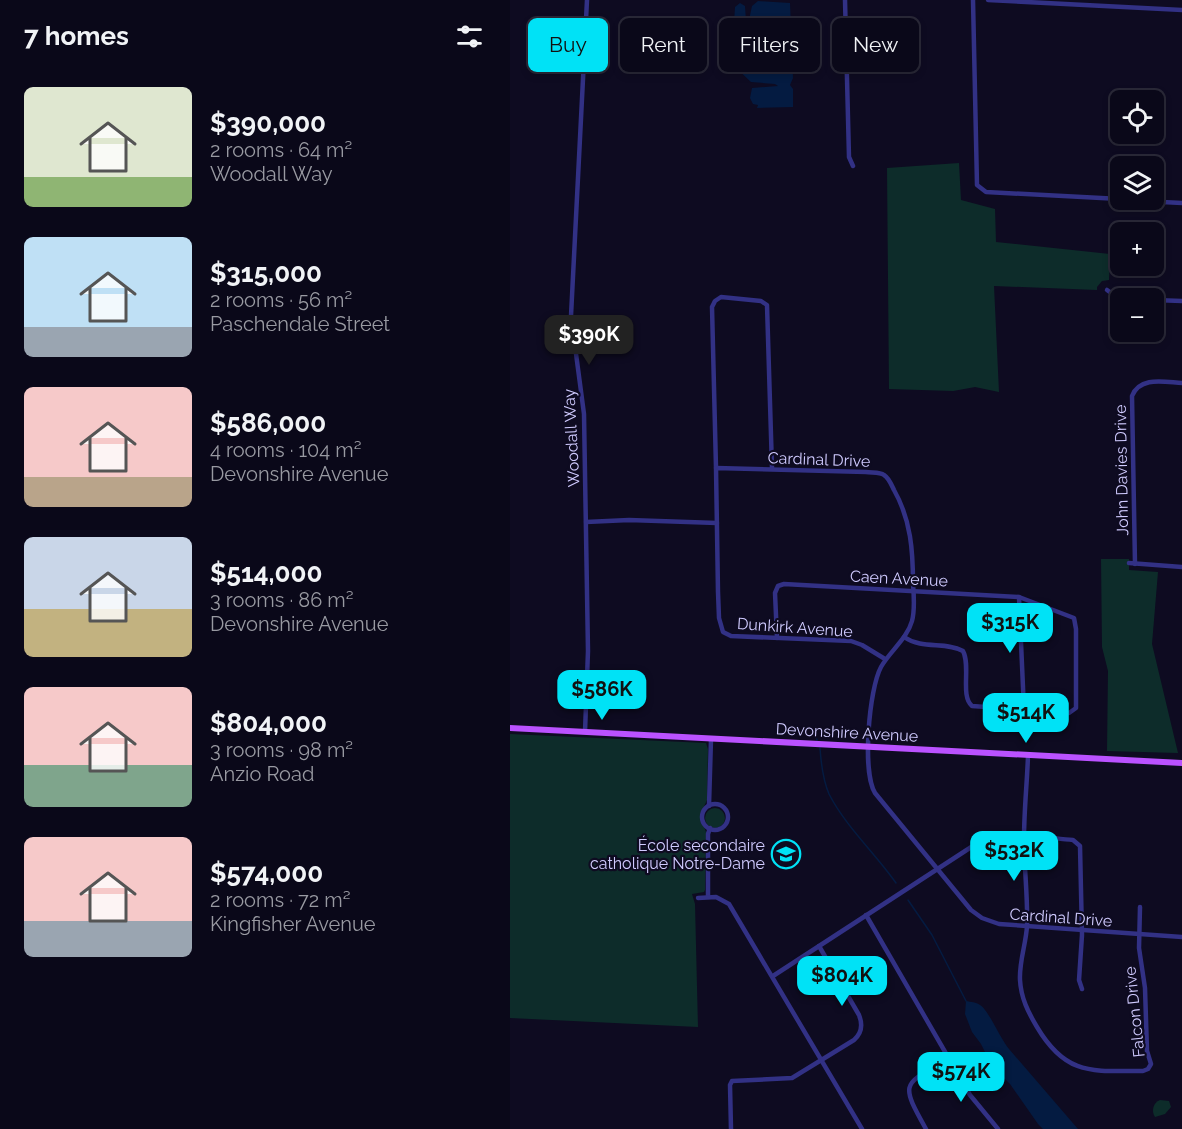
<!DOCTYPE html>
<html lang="en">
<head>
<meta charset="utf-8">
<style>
	body { margin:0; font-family:Raleway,sans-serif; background:#181626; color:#f1f3f6; height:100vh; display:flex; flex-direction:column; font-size:22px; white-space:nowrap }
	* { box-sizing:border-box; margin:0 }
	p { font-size:20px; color:#999aa2 }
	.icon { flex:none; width:33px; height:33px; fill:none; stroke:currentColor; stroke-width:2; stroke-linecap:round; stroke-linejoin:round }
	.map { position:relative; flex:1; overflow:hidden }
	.drawer { display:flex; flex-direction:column; background:#0a0819; width:510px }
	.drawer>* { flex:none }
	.top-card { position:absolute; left:18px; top:18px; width:564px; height:54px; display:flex; gap:12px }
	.controls { position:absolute; left:600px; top:90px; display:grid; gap:12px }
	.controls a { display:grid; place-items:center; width:54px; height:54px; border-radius:9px; background:#0a0819; box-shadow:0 3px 9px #0003,0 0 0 2px #2a2938; font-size:30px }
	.price { position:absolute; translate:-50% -51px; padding:0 14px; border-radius:12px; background:#00e2f6; color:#111; font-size:20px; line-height:39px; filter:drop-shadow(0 2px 3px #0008) }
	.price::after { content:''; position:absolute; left:50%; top:36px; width:18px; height:14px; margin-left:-9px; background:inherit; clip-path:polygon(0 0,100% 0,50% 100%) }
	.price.active { background:#222; color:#fff }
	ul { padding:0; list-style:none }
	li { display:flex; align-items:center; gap:18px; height:150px; padding:0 24px }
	li span { display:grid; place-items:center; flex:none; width:168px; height:120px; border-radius:9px; color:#555 }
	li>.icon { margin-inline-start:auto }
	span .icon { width:72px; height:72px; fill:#fffc; stroke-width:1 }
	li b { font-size:26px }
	h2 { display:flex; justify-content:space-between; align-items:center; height:72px; padding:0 24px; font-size:26px }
	.chip { padding:0 21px; border-radius:9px; background:#0a0819; box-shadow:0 3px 9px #0003,0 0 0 2px #2a2938; font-size:21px; line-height:54px }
	.chip.active { background:#00e2f6; color:#111 }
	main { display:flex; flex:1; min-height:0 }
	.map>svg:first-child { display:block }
	.green { fill:#0d2c2a }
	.water { fill:#041b41 }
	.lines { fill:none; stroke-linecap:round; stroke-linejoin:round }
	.stream { stroke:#041b41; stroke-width:1.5 }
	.minor { stroke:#323185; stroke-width:4.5 }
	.major { stroke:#ba52ff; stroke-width:6 }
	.labels { text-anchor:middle; stroke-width:4.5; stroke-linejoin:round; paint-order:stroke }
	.street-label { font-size:16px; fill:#d0cbff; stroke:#0e0b21 }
	.poi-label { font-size:16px; fill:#d0cbff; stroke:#0e0b21; text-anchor:end }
</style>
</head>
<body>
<main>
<section class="drawer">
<h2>7 homes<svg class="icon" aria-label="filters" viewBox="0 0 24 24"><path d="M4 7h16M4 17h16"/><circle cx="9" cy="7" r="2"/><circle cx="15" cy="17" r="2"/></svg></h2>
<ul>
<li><span style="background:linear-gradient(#dfe7d0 75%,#8fb573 0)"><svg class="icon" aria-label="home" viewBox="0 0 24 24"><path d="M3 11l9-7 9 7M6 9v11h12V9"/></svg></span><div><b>$390,000</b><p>2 rooms · 64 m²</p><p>Woodall Way</p></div></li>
<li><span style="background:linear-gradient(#bfe0f5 75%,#9aa5b1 0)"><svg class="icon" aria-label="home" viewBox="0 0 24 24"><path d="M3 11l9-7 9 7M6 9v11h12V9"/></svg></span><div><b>$315,000</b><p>2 rooms · 56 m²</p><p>Paschendale Street</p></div></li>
<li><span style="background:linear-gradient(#f6c9c9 75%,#b9a48a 0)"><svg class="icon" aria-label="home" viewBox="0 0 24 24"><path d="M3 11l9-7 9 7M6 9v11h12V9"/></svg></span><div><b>$586,000</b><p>4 rooms · 104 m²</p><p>Devonshire Avenue</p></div></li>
<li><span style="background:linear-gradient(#c9d6e8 60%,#c2b280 0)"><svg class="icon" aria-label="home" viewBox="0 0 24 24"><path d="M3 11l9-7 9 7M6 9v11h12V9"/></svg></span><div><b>$514,000</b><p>3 rooms · 86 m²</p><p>Devonshire Avenue</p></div></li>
<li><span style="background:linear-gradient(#f6c9c9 65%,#7fa58c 0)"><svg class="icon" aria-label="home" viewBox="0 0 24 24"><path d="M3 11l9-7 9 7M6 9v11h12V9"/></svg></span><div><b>$804,000</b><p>3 rooms · 98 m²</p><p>Anzio Road</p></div></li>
<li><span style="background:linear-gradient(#f6c9c9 70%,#9aa5b1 0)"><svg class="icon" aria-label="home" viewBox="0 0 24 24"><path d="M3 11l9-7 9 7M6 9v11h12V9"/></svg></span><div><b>$574,000</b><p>2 rooms · 72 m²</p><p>Kingfisher Avenue</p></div></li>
</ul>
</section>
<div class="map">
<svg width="672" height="1129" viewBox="0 0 672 1129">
	<rect width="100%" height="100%" fill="#0e0b21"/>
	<g class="green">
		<polygon points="449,163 451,200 485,209 486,242 600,254 599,280 592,281 587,287 587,290 484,286 489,392 465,387 443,391 379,389 377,168"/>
		<polygon points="591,559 619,559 619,570 648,572 642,644 668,753 597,751 598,671 592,647"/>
		<polygon points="0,734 196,743 198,749 197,800 190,815 196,832 195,890 194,892 182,894 185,904 188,1027 0,1018"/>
		<circle cx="205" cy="818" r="10"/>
		<path d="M650,1100l9,1 2,6 -6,7 -10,3c-4,-6 -2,-14 5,-17z"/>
	</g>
	<g class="water">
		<polygon points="248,1 280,3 283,78 280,85 283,89 283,107 247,108 248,105 243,104 240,98 242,88 268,86 265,84 241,82 225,67 227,28 224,23 225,7 230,3 235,6 236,21 239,20 242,6"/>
		<path d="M456,1001c5,1 10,1 14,4 8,4 21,35 29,44l69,80h-35l-5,-5 -28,-40 -18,-18 -11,-22 -9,-12 -7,-18z"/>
	</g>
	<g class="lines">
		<g class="stream">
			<polyline points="304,731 307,740"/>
			<path d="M310,748c1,15 3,32 9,46 17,33 46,59 67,89"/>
			<polyline points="398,900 422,935 456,1001"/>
		</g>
		<g class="minor">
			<polyline points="335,0 339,157 343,166"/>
			<polyline points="463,0 467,185 476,192 610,199"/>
			<polyline points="478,0 672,10"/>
			<polyline points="613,200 672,203"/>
			<polyline points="597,290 608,298 623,298"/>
			<polyline points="644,300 672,301"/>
			<polyline points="206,468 202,307 205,301 211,297 251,301 257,305 262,468"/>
			<polyline points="76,522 119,520 207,523"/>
			<polyline points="619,563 672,567"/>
			<path d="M625,564l-3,-168c8,-20 32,-14 50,-13"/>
			<polyline points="509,597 514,710"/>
			<path d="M267,638l-2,-45 3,-7 6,-2 235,13 55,21 2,11v79l-7,5 -97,-7c-12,-10 -1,-40 -9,-55 -18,-10 -40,-1 -59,-14"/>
			<path d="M375,659l-23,-14 -11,-4 -120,-5 -8,-4 -4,-14 -1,-26 -2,-124 150,4c6,1 14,0 18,3 5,3 8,11 10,15 17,30 19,61 19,94 1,12 2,26 -1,37 -5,18 -22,30 -31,46 -12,22 -19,105 -6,126l96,117 11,8 17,6 183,13"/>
			<polyline points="75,732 78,651 74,414 61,316 77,0"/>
			<path d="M518,756c-1,28 -4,55 -4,83 0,29 4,58 3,87 -1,18 -8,36 -7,54 1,18 8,32 17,47 29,49 55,44 106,44l5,-2 3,-5 -4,-13 -2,-63 -6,-40 1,-41"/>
			<circle cx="205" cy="817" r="13"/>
			<polyline points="199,806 201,739"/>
			<polyline points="198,897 198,834 200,828"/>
			<polyline points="188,898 206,897 219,904 352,1129"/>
			<polyline points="356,915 460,1095 488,1129"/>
			<path d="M263,976l206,-134c24,-13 67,-4 94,-2l7,6 2,89 -3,45 3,9"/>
			<path d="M221,1129l-1,-44 2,-4 60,-3 62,-38c8,-7 9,-15 5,-25l-40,-69"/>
			<path d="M416,1129c-27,-48 -23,-44 23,-70"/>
		</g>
		<polyline class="major" points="0,728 672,763"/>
	</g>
	<defs>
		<g id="school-ring" transform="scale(1.5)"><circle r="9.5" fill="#0e0b21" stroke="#00e2f6" stroke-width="1.5"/><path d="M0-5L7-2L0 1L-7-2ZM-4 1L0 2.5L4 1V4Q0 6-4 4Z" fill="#00e2f6"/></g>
	</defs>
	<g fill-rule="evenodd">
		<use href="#school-ring" x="276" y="854"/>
	</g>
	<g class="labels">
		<g class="street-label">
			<text transform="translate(61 438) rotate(-93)" y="6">Woodall Way</text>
			<text transform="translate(309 459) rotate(2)" y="6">Cardinal Drive</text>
			<text transform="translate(611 470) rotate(-91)" y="6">John Davies Drive</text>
			<text transform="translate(389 578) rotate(3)" y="6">Caen Avenue</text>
			<text transform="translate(285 627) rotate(4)" y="6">Dunkirk Avenue</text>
			<text transform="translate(337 732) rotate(3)" y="6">Devonshire Avenue</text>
			<text transform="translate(551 917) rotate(4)" y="6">Cardinal Drive</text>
			<text transform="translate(624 1012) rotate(-96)" y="6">Falcon Drive</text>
		</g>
		<g class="poi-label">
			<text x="255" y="851">École secondaire<tspan x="255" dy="18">catholique Notre-Dame</tspan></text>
		</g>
	</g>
</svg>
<div class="controls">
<a><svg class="icon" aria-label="locate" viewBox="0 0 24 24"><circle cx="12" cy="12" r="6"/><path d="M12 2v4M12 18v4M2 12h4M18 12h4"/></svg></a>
<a><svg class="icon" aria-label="layers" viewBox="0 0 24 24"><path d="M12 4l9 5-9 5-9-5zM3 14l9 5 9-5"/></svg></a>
<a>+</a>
<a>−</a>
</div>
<b class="price active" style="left:79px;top:366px">$390K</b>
<b class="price" style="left:500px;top:654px">$315K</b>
<b class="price" style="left:92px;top:721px">$586K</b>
<b class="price" style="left:516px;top:744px">$514K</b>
<b class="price" style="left:504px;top:882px">$532K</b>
<b class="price" style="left:332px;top:1007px">$804K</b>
<b class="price" style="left:451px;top:1103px">$574K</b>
<div class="top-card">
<a class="chip active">Buy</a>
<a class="chip">Rent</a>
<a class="chip">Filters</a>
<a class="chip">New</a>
</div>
</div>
</main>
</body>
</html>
